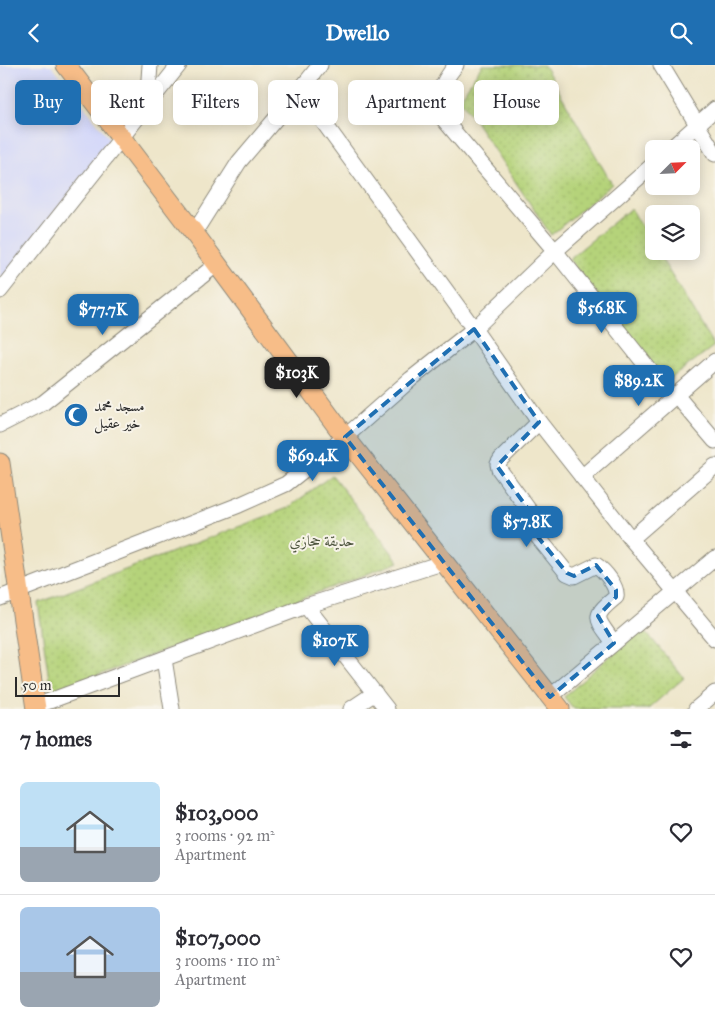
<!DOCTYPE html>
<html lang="en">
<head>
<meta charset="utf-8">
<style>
	body { margin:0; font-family:"IM FELL Great Primer",Amiri,serif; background:#f2f2f3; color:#2b2b33; height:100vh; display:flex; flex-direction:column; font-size:19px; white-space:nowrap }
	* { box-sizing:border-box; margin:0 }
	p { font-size:16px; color:#7c7c81 }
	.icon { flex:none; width:28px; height:28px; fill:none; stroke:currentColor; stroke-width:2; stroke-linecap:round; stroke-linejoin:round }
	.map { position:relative; height:644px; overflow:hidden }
	.details { display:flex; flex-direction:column; background:#fff; flex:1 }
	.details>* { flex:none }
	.banner { position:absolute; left:15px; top:15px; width:685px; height:45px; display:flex; gap:10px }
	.needle { width:32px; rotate:66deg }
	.controls { position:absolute; left:645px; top:75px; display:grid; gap:10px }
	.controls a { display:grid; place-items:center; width:55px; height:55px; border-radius:8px; background:#fff; box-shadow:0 2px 12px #0003; font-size:25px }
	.scale { position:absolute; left:15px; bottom:12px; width:105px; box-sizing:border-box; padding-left:5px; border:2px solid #2b2b2b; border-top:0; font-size:14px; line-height:18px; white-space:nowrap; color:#2b2b2b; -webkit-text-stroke:4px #f7f3e8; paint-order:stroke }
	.price { position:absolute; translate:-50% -42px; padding:0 11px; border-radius:10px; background:#1f6fb2; color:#fff; font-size:16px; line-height:32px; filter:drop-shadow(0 1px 2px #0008) }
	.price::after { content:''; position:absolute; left:50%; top:30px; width:15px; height:11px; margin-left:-8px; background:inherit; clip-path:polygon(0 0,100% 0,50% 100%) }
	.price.on { background:#222; color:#fff }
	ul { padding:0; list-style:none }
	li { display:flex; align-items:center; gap:15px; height:125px; padding:0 20px }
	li+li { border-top:1px solid #e1e1e2 }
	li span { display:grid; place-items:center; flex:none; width:140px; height:100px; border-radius:8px; color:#555 }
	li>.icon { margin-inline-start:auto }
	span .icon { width:60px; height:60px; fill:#fffc; stroke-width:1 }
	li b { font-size:21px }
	h2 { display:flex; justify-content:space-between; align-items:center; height:60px; padding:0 20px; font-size:21px }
	.pill { padding:0 18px; border-radius:8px; background:#fff; box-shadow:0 2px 12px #0003; font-size:18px; line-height:45px }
	.pill.on { background:#1f6fb2; color:#fff }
	header { display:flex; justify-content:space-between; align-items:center; height:65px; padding:0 20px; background:#1f6fb2; color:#fff; font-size:22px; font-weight:700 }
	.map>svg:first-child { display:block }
	.built { fill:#d4d8f9 }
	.grass { fill:url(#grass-dots); stroke:#707f52 }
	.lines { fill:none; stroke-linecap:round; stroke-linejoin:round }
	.minor-casing { stroke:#8c887a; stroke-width:17 }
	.major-casing { stroke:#8c887a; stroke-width:21 }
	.minor { stroke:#fff; stroke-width:15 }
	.major { stroke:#f7bd88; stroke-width:19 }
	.marked { fill:#1f6fb2; fill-opacity:0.2; stroke:#1f6fb2; stroke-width:4; stroke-dasharray:10 6; stroke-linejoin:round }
	.labels { text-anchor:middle; stroke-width:4; stroke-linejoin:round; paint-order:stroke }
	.poi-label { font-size:15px; fill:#2b2b2b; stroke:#f7f3e8; text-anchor:start }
	.park-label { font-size:15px; fill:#4e553f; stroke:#f7f3e8 }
</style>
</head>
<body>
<header><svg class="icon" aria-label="back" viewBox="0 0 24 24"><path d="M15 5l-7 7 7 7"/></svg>Dwello<svg class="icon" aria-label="search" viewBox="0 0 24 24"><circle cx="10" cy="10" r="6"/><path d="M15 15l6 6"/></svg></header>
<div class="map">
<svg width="715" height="644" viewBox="0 0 715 644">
	<defs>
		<pattern id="grass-dots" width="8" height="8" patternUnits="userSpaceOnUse" patternTransform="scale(1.25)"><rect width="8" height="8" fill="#b5d37a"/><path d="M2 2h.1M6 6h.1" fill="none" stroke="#9cb56a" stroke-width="1.8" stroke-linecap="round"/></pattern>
	</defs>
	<rect width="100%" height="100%" fill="#f7f3e8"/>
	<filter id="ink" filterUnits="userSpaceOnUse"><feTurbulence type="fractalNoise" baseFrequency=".02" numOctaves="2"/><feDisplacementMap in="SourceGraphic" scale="10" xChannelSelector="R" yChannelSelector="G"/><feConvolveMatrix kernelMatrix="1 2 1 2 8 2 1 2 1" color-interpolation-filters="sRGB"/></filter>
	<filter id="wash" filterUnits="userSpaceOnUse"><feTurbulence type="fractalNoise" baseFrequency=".0096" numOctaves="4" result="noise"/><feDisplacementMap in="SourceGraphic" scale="20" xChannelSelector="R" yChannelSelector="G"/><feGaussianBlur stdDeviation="1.12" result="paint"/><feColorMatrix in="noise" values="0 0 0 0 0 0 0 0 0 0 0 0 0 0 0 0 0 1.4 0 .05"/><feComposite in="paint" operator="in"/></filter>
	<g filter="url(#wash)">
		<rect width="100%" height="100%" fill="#eee6ca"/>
		<polygon class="built" points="0,0 51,0 110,74 51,155 0,216"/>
		<g class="grass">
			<polygon points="482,0 544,0 612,119 551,170 460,34"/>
			<polygon points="631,143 654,182 654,186 657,186 714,281 666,317 569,194"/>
			<polygon points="332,410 399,497 51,628 38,538 288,443"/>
			<polygon points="642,562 684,613 648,644 574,644 564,632"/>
		</g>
	</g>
	<g filter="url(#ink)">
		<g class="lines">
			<g class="minor-casing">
				<g id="minor">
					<path d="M456,0c-16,20 -17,26 -16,50l115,136 117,147"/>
					<polyline points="661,0 715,89"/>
					<polyline points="300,25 474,264 539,357 631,474 715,574"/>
					<polyline points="147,41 150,0"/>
					<polyline points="670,84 715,44"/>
					<polyline points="194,168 239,97 300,25 320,0"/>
					<polyline points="0,226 179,0"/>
					<polyline points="676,330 715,376"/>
					<path d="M539,357l-38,37 -3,5 1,5 32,44 2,6 -2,5 2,7 34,42 7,3 22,-11c9,6 22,22 20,32 -26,21 -19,21 -2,46"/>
					<polyline points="0,360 43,338 217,199"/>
					<polyline points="582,412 715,296"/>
					<polyline points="631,474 715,401"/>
					<polyline points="0,533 239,440 286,419 345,372 411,314 474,264 555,186 654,99"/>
					<polyline points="306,541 387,644"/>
					<polyline points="164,594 172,644"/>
					<polyline points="550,632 715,493"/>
					<polyline points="36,641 306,541 445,497"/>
					<polyline points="351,644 375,628"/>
					<polyline points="696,644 715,628"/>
				</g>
			</g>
			<g class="major-casing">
				<g id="major">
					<polyline points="66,0 194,168 345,372 560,644"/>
					<polyline points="0,398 36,644"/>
				</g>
			</g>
			<use href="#minor" class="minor"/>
			<use href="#major" class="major"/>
		</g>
	</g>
	<path class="marked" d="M474,264l65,93 -42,44 34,47 2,18 34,42 7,3 22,-11 20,25v7l-18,19 16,27 -64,54 -205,-260z"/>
	<defs>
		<g id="mosque-disc" transform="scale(1.25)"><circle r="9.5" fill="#1f6fb2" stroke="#f7f3e8"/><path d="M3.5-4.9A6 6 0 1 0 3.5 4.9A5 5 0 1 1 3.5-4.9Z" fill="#fff"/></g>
	</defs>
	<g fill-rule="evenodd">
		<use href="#mosque-disc" x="76" y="350"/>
	</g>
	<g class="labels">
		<g class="poi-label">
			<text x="94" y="346">مسجد محمد<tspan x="94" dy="17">خير عقيل</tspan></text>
		</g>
		<g class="park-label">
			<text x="322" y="481">حديقة حجازي</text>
		</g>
	</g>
</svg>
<div class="controls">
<a><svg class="needle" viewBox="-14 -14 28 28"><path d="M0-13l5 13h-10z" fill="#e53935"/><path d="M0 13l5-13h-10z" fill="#7c7c81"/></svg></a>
<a><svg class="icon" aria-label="layers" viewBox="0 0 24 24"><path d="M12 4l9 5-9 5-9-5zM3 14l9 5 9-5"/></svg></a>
</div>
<div class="scale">50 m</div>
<b class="price" style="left:602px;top:269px">$56.8K</b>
<b class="price" style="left:103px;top:271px">$77.7K</b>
<b class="price on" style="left:297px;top:334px">$103K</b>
<b class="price" style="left:639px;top:342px">$89.2K</b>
<b class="price" style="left:313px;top:417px">$69.4K</b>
<b class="price" style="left:527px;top:483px">$57.8K</b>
<b class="price" style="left:335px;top:602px">$107K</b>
<div class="banner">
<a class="pill on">Buy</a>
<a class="pill">Rent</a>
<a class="pill">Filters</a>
<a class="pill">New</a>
<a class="pill">Apartment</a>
<a class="pill">House</a>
</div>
</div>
<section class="details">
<h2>7 homes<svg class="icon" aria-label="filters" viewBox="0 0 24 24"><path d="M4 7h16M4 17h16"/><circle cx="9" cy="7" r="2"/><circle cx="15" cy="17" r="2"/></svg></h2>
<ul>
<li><span style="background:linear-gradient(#bfe0f5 65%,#9aa5b1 0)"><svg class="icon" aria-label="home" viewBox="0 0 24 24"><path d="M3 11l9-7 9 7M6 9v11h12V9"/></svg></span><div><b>$103,000</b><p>3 rooms · 92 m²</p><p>Apartment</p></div><svg class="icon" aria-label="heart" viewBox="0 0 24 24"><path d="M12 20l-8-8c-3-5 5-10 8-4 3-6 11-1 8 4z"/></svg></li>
<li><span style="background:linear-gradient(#a9c7e8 65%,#9aa5b1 0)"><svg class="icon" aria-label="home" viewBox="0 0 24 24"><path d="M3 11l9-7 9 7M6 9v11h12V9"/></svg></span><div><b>$107,000</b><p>3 rooms · 110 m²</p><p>Apartment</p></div><svg class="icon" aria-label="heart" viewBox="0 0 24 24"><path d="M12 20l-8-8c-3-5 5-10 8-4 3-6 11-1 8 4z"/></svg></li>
</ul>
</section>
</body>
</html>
